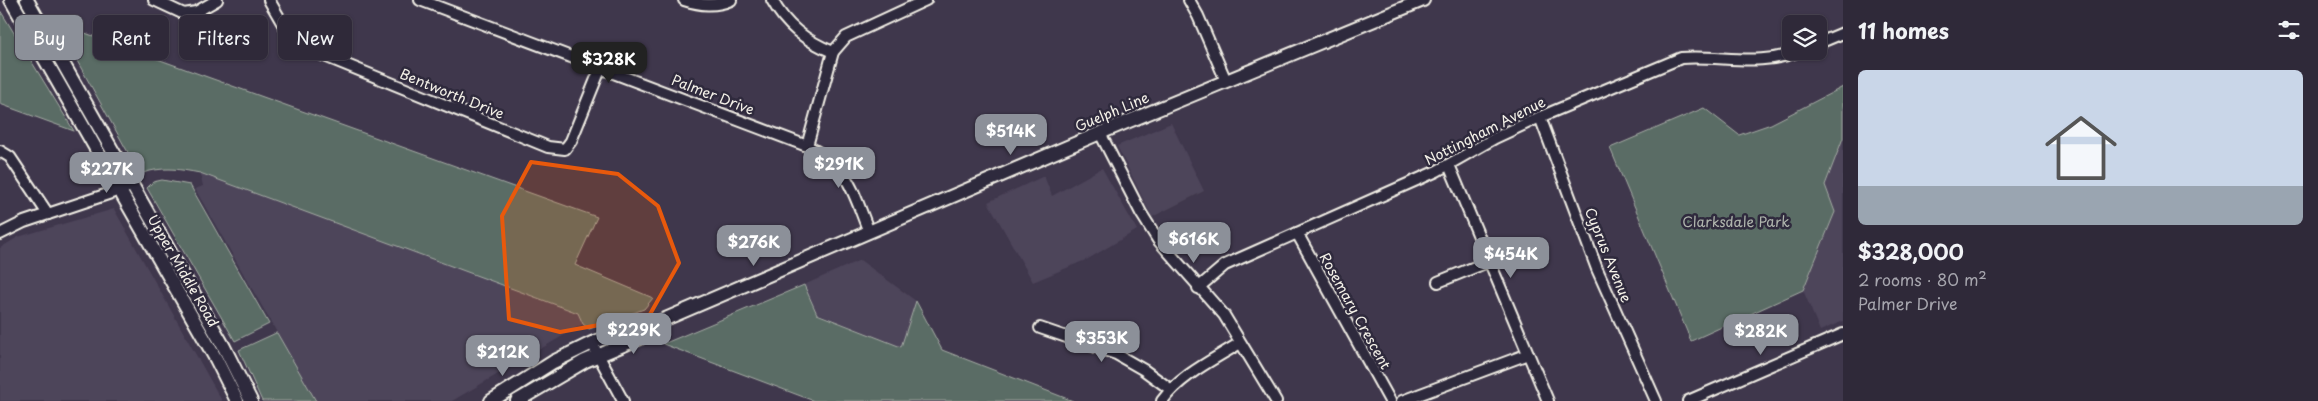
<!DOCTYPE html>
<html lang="en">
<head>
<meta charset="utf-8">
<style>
	body { margin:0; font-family:"Playpen Sans",sans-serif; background:#3b3544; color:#f1f3f6; height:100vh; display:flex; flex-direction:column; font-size:19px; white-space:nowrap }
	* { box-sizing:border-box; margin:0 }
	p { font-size:16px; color:#a7a6ae }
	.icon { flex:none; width:28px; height:28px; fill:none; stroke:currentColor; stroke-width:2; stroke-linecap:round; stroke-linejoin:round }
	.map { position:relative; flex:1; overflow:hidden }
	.side { display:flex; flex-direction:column; background:#2f2939; width:475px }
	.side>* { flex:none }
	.hud { position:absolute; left:15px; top:15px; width:475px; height:45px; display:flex; gap:10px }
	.tools { position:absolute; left:1782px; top:15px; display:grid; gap:10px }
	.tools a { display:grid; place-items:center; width:45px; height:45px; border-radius:8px; background:#2f2939; box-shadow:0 1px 4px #0004,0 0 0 1px #4a4553; font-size:25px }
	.price { position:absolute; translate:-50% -42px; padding:0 11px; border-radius:10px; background:#8c9099; color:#fff; font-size:16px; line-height:32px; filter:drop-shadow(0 1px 2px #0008) }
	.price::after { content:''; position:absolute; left:50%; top:30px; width:15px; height:11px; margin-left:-8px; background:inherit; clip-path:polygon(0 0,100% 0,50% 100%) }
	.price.active { background:#222; color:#fff }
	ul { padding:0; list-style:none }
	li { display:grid; align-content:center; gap:10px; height:265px; padding:0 15px }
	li+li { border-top:1px solid #4a4553 }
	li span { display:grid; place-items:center; height:155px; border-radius:8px; color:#555 }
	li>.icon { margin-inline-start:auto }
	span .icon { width:90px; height:90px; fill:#fffc; stroke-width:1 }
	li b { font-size:21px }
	h2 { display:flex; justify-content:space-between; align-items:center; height:60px; padding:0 15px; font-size:21px }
	.tag { padding:0 18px; border-radius:8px; background:#2f2939; box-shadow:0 1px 4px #0004,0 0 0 1px #4a4553; font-size:18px; line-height:45px }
	.tag.active { background:#8c9099; color:#fff }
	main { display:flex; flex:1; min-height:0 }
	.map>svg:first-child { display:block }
	.built { fill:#4d445a }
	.green { fill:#5a6c65; stroke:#a7aea6 }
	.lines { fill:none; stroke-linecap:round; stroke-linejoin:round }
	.minor-casing { stroke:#f4f1e8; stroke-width:14 }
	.major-casing { stroke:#f4f1e8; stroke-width:16 }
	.minor { stroke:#2f2a3d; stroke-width:10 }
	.major { stroke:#2f2a3d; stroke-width:12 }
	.marked { fill:#e8590c; fill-opacity:0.2; stroke:#e8590c; stroke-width:4; stroke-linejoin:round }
	.labels { text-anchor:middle; stroke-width:5; stroke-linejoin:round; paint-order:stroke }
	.street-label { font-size:14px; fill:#f4f1e8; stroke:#2f2a3d }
	.park-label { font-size:14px; fill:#afb5ad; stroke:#2f2a3d }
</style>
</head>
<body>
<main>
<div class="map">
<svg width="1843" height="401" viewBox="0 0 1843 401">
	<rect width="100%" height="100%" fill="#3f374c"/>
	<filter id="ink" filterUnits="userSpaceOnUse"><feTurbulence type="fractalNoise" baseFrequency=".02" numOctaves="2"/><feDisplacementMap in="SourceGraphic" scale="10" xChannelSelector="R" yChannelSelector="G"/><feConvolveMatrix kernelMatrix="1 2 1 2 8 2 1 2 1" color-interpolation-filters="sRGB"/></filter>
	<g filter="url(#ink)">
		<g class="built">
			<polygon points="1171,123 1204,191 1152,217 1117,146"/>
			<polygon points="1843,138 1843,321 1820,331 1803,290 1835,212 1825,185"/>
			<polygon points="1102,168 1137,230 1088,259 1033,282 988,202 1044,176 1052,196"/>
			<polygon points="200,173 579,313 583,324 452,401 316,401 195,189 203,186"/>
			<polygon points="114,209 222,401 0,401 0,248 18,237"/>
			<polygon points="860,260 916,301 901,347 817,313 804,285"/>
		</g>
		<g class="green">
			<polygon points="0,10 74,131 0,104"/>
			<path d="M85,33l512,184 -22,48 78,33 -9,11 -55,20 -6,-5 -5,-11 -378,-140c-21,-4 -39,-7 -60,1l-74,-133z"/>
			<polygon points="1843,87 1843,138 1825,185 1835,212 1803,290 1691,341 1610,148 1704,108 1739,135 1771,124"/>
			<polygon points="162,180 190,185 269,324 235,341 147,188 153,182"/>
			<polygon points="804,285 817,314 901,347 916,301 942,350 1073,401 814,401 663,344"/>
			<polygon points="276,333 277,333 316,401 262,401 239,350"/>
		</g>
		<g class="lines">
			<g class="minor-casing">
				<g id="minor">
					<polyline points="154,0 184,14 196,12 217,0"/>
					<polyline points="269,0 291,38 305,48 548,147 565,149 571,141 601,67"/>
					<path d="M420,0l387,146c43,21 45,44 62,86"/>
					<path d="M684,0c16,5 31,7 47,0"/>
					<path d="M772,0c14,26 34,41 61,52"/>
					<polyline points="1189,0 1198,16 1226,81"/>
					<polyline points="1819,43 1843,33"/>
					<polyline points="1540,117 1597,269 1656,401"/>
					<polyline points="1100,133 1141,213 1158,240 1224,315 1276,401"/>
					<polyline points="807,146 833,52 846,37 926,0"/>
					<polyline points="0,151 10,157 48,214"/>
					<polyline points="1449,165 1548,401"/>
					<polyline points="1297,233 1390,401"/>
					<polyline points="0,234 24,222 126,188"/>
					<polyline points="1438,282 1490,261"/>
					<path d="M1198,288l27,-23 212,-94 58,-33 45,-21 141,-59c40,-3 80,9 118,-7"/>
					<polyline points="1040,328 1116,354 1144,370 1170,389"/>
					<polyline points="595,349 623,401"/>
					<path d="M1162,401c19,-26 51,-41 78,-58"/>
					<polyline points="1402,401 1528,354"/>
					<polyline points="1688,401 1843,334"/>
				</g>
			</g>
			<g class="major-casing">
				<g id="major">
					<polyline points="11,0 216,359 237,401"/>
					<polyline points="27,0 224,347 251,401"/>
					<polyline points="491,401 553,362 592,343 637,325 649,326"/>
					<polyline points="517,401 585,361 640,338 649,326 1100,133 1423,0"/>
				</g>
			</g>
			<use href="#minor" class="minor"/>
			<use href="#major" class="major"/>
		</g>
	</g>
	<path class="marked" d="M531,162l87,12 40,32 21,57 -30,53 -89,16 -51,-13 -7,-103z"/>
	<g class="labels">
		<g class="street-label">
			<text transform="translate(452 94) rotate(22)" y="5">Bentworth Drive</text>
			<text transform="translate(713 95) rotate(21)" y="5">Palmer Drive</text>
			<text transform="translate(1112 112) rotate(-23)" y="5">Guelph Line</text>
			<text transform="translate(1485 131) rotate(-27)" y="5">Nottingham Avenue</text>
			<text transform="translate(1608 255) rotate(68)" y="5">Cyprus Avenue</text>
			<text transform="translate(183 271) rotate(60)" y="5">Upper Middle Road</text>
			<text transform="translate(1355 311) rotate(61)" y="5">Rosemary Crescent</text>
		</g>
		<g class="park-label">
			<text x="1736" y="227">Clarksdale Park</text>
		</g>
	</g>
</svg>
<div class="tools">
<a><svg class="icon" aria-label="layers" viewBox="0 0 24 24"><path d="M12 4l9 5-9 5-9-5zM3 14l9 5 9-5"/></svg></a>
</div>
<b class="price active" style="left:609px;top:84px">$328K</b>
<b class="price" style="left:1011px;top:156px">$514K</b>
<b class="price" style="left:839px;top:189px">$291K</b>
<b class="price" style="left:107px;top:194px">$227K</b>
<b class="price" style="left:1194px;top:264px">$616K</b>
<b class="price" style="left:754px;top:267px">$276K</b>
<b class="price" style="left:1511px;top:279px">$454K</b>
<b class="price" style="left:634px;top:355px">$229K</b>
<b class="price" style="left:1761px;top:356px">$282K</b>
<b class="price" style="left:1102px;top:363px">$353K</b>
<b class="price" style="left:503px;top:377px">$212K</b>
<div class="hud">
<a class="tag active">Buy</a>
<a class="tag">Rent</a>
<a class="tag">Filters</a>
<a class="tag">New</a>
</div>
</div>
<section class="side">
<h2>11 homes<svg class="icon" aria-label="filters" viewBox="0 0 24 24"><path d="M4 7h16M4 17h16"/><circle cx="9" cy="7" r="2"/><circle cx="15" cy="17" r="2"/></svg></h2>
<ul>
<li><span style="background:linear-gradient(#c9d6e8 75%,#9aa5b1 0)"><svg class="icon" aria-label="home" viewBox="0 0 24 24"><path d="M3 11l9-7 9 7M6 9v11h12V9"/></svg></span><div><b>$328,000</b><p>2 rooms · 80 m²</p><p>Palmer Drive</p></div></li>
</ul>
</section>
</main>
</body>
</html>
